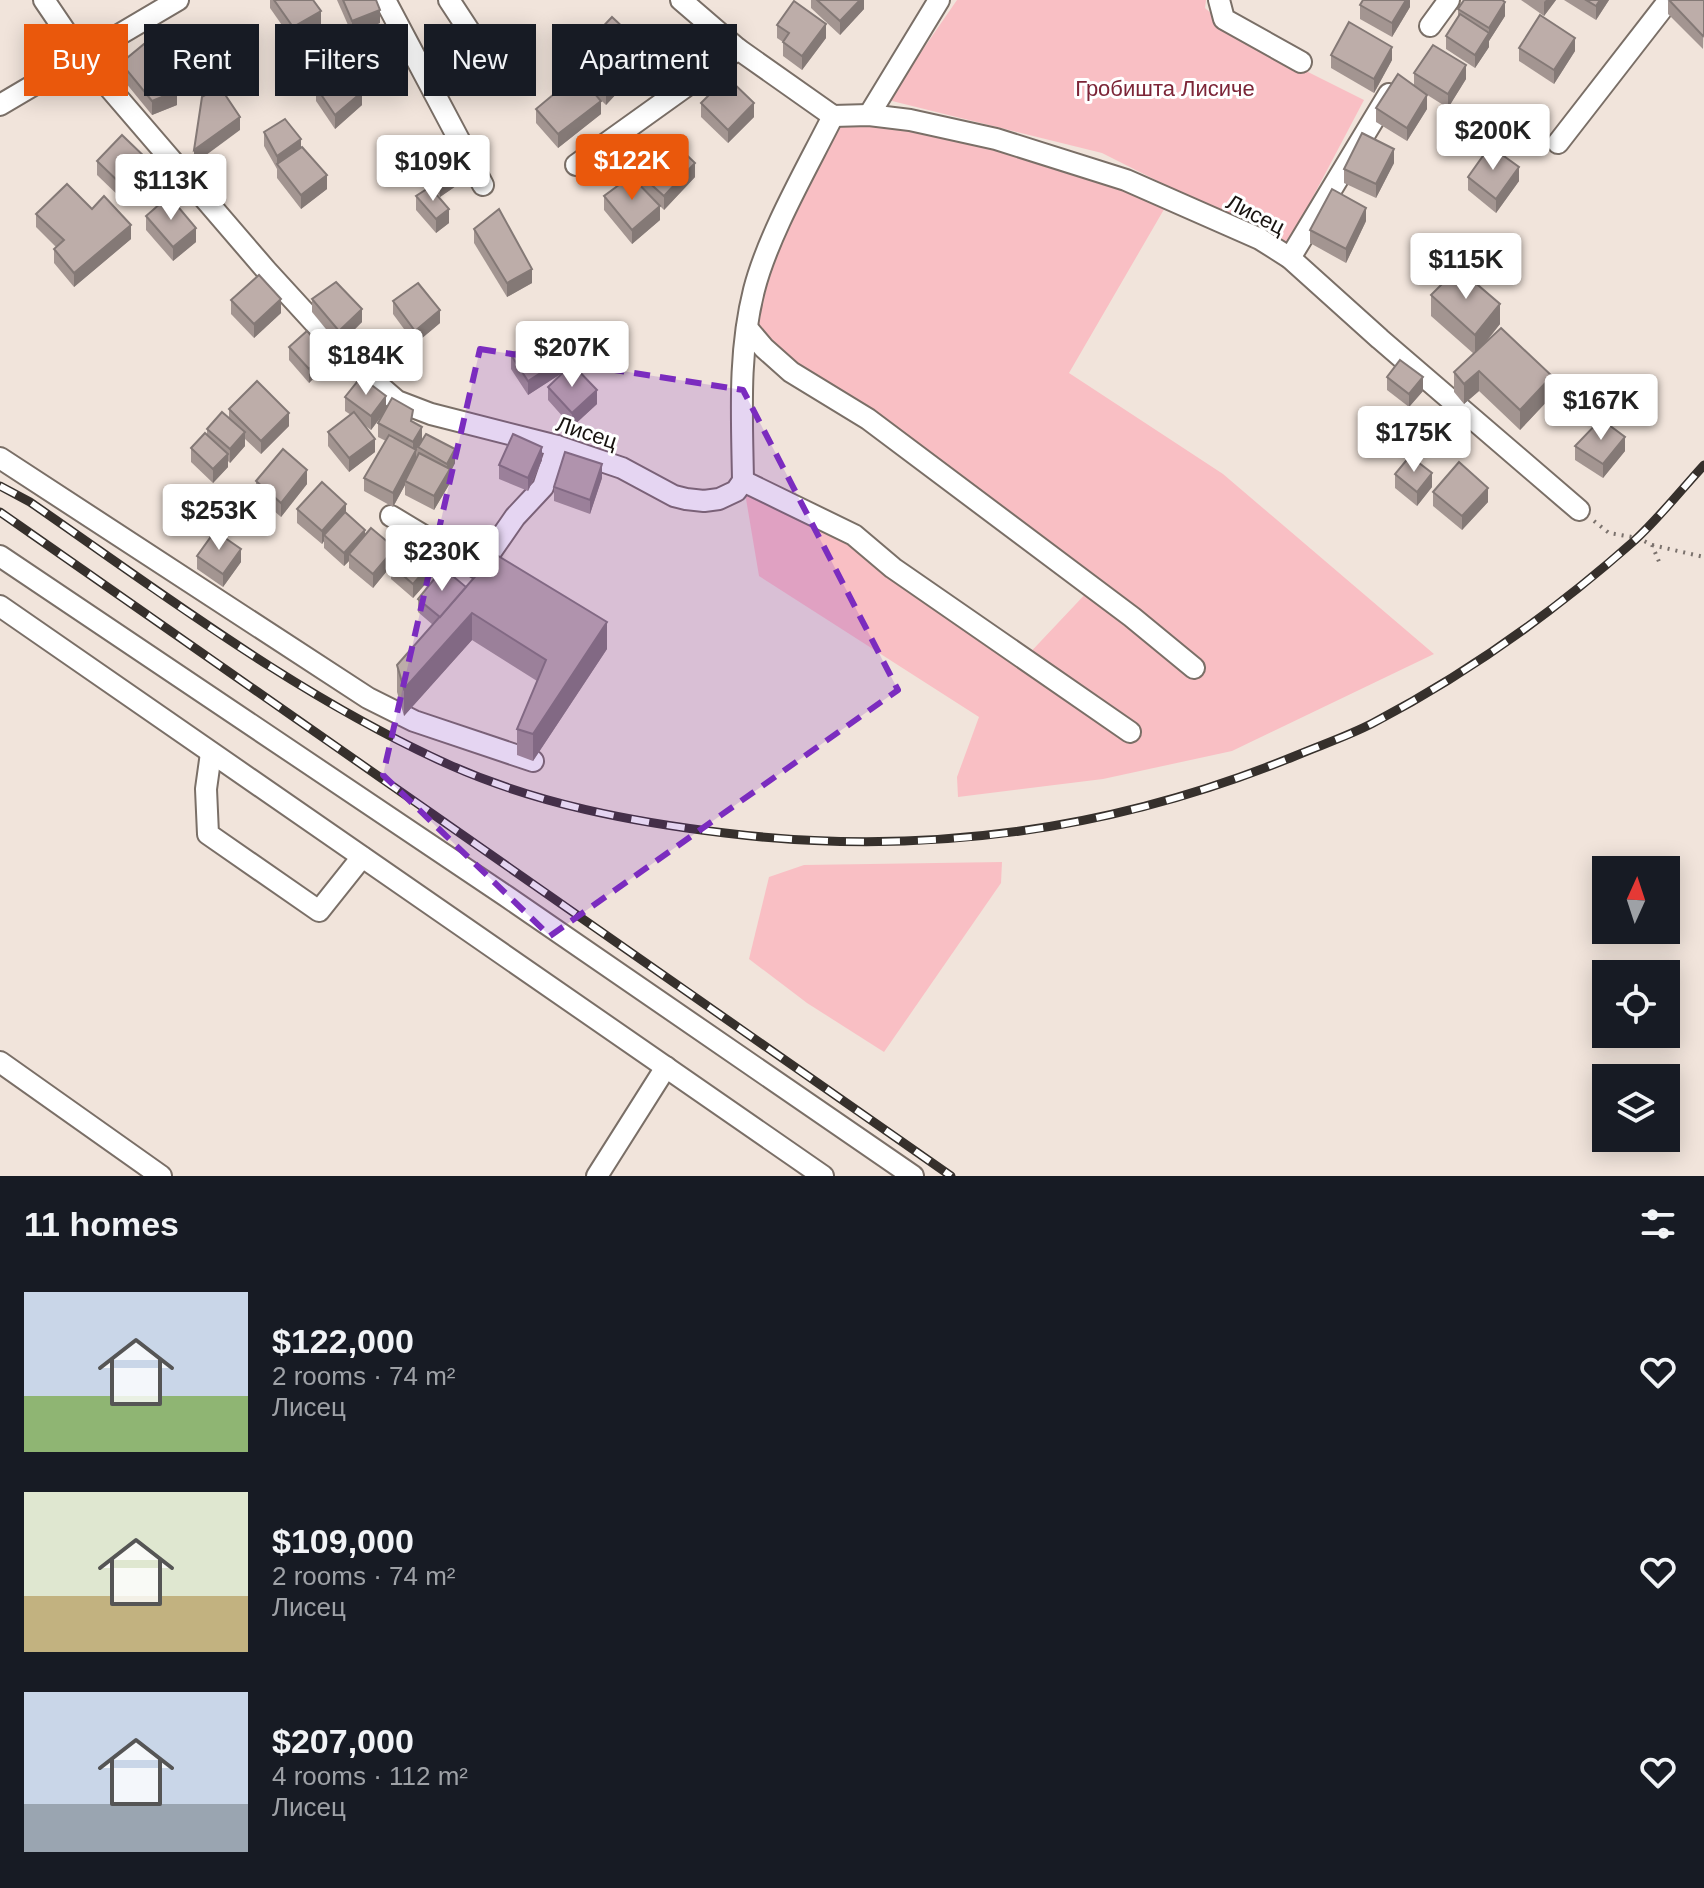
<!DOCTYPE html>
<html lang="en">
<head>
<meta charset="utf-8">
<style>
	body { margin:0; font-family:Arial,sans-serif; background:#20242c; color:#f1f3f6; height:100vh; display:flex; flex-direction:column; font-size:30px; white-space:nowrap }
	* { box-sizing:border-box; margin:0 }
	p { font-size:26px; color:#9ea1a6 }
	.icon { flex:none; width:44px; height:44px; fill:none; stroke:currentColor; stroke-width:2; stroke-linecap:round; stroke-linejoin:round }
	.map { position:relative; height:1176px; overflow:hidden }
	.details { display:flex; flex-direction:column; background:#171b24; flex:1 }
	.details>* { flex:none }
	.banner { position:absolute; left:24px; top:24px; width:800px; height:72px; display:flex; gap:16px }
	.needle { width:52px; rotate:3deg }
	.fabs { position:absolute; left:1592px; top:856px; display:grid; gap:16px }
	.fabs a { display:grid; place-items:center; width:88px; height:88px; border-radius:0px; background:#171b24; box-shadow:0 4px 20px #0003; font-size:40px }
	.price { position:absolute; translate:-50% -68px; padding:0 18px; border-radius:8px; background:#fff; color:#222; font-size:26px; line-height:52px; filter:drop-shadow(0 2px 4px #0008) }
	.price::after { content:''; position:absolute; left:50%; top:48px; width:24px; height:18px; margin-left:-12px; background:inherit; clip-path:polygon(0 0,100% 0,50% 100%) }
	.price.on { background:#ea580c; color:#fff }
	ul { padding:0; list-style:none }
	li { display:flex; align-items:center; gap:24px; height:200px; padding:0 24px }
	li span { display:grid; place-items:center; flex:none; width:224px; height:160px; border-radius:0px; color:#555 }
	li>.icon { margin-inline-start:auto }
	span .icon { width:96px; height:96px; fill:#fffc; stroke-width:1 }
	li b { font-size:34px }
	h2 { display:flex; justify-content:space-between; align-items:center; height:96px; padding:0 24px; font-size:34px }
	.pill { padding:0 28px; border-radius:0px; background:#171b24; box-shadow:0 4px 20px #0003; font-size:28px; line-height:72px }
	.pill.on { background:#ea580c; color:#fff }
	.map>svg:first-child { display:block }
	.green { fill:#f9bfc4 }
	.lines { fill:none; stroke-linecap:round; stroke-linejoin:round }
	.minor-casing { stroke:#7a6f67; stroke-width:24 }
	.path { stroke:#7a716c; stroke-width:4; stroke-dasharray:2 6; stroke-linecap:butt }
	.minor { stroke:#fff; stroke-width:20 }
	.rail-casing { stroke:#36302c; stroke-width:9 }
	.rail { stroke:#fff; stroke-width:6; stroke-dasharray:18; stroke-linecap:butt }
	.wall { fill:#a39591 }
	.shaded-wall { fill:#847976 }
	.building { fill:#bdada9; stroke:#847976; stroke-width:2 }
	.marked { fill:#7b2cbf; fill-opacity:0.2; stroke:#7b2cbf; stroke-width:6; stroke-dasharray:16 10; stroke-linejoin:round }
	.labels { text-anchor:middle; stroke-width:6; stroke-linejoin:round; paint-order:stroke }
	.park-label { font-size:22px; fill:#7c2537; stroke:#fff }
	.street-label { font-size:22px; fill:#17120f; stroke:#fff }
</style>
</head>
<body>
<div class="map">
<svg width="1704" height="1176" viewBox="0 0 1704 1176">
	<rect width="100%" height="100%" fill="#f1e4db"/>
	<g class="green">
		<polygon points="957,0 1206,0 1205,8 1238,37 1364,100 1287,246 1102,153 888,100"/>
		<polygon points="833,116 996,139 1170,199 1069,373 1223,474 1434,654 1232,751 1103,779 958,797 957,777 979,717 759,576 743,481 854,535 1024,659 1091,588 764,348 750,309"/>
		<polygon points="1002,862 1001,883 884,1052 807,1003 749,959 769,877 804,865"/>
	</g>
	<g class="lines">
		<g class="minor-casing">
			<g id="minor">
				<path d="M44,0l38,56 184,214 77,84 54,47 34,13 126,32 65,22 52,28 12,3 18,2 15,-2 17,-8 7,-10c-1,-64 -5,-128 11,-191 14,-55 53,-122 79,-174"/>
				<polyline points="385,0 483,185"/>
				<polyline points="449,0 491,64"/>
				<polyline points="681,0 738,49 833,116 869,115 910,120 996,139 1126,180 1260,239 1290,258 1380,339 1579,510"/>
				<polyline points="1219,0 1224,19 1301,62"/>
				<polyline points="1430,26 1449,0"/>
				<polyline points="0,105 178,0"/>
				<polyline points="869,115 939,0"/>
				<polyline points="1558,143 1669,0"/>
				<polyline points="576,165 738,49"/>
				<polyline points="1290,258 1389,94"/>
				<polyline points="747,328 764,348 791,372 868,419 1132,617 1194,668"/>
				<polyline points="0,458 368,698 414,721 533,761"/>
				<polyline points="743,481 854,535 893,568 1130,732"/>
				<polyline points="391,516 479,569 515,517 543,487 557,446"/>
				<polyline points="0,556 506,896 913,1176"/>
				<polyline points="0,606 823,1176"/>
				<polyline points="211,753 206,789 208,834 319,911 362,857"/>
				<polyline points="0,1062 161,1176"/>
				<polyline points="597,1176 666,1067"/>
			</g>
		</g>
		<g class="path">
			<polyline points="1594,521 1609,533 1638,538 1652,545 1660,564"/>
			<polyline points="1652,545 1704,557"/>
		</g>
		<use href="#minor" class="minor"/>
		<g class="rail-casing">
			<g id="rail">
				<path d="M0,486l30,16c136,94 270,196 422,264 86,38 180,56 273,67 197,24 385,-1 570,-77 26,-11 53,-20 78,-33 94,-49 182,-112 261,-182 25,-23 47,-51 70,-76"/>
				<polyline points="0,512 951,1176"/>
			</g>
		</g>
		<use href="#rail" class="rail"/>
	</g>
	<g class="wall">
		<polygon points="270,0 313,0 321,25 293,41 270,8"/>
		<polygon points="337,0 376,0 380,23 352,34"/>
		<polygon points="811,0 864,0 864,9 840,35 811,8"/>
		<polygon points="1410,0 1410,7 1392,37 1360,19 1360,5"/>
		<polygon points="1521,0 1556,0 1544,16"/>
		<polygon points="1564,0 1609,0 1596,20"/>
		<polygon points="1704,0 1703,49 1668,14 1668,1"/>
		<polygon points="1458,9 1505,16 1489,41 1489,47 1475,68 1446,49 1446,36 1458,17"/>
		<polygon points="777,25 826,38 802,70 783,56 783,42 777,38"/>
		<polygon points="1519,48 1575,51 1554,84 1519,61"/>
		<polygon points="577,54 642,66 606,105 594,93 601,114 558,148 536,123 536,109 577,75"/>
		<polygon points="1331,55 1392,60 1374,93 1331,68"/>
		<polygon points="121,63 178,76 170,82 177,105 152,115 121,77"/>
		<polygon points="1414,73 1466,79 1448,108 1421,91 1427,109 1407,141 1376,122 1376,108 1414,87"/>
		<polygon points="316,87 362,105 335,129 316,101"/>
		<polygon points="701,103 754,117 728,143 701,117"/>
		<polygon points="264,132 301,148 327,189 301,209 277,178 277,169 264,146"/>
		<polygon points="421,153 466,179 440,197 421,167"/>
		<polygon points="97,161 150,176 125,202 97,175"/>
		<polygon points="1394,163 1376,198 1344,183 1344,169"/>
		<polygon points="636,171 695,177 664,210 660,206 660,220 632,244 604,210 604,196 636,182"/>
		<polygon points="1468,177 1519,181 1496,213 1468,190"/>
		<polygon points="416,196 449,223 436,233 416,210"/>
		<polygon points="92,209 131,239 74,287 54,263 54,249 56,247 36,227 36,214"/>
		<polygon points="146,216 196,242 173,261 146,230"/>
		<polygon points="1366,221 1346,263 1310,243 1310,230"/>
		<polygon points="474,229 532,283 507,297 474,243"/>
		<polygon points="1431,295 1500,324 1483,346 1552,396 1520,430 1479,391 1464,404 1454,392 1454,372 1474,354 1431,316"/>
		<polygon points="312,299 362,322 339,345 312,312"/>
		<polygon points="231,300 281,313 254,338 231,314"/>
		<polygon points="393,301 440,323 415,344 393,314"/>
		<polygon points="289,347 326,366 309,383 289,360"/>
		<polygon points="511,355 567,369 597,404 572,427 548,400 548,387 563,372 528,395 511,369"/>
		<polygon points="1387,377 1423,391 1409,407 1387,390"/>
		<polygon points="345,397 386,408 413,422 422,440 455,463 450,473 450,483 434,510 405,495 405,485 393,507 364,491 364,478 386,441 378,437 378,423 383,414 371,430 364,425 375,452 349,472 328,446 328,432 351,415 345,411"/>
		<polygon points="229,409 289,426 261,454 245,439 245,446 230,463 228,461 228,467 213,483 191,462 191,448 207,434 207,429 229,418"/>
		<polygon points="1575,446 1625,451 1603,478 1575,460"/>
		<polygon points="542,460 528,491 499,479 499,465"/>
		<polygon points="1395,474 1432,487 1417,506 1395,488"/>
		<polygon points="602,478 590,514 554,501 554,487"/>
		<polygon points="256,481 307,484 281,517 256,495"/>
		<polygon points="1433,492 1488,502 1462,530 1433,506"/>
		<polygon points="297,509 346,512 365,535 395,560 436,572 413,598 391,579 391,566 373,588 349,568 349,561 344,566 324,548 324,541 322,544 297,523"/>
		<polygon points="197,556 241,562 223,587 197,569"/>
		<polygon points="466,587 607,649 533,761 517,755 517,729 537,681 472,640 404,716 397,692 397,665 433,625 418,612 418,599"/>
	</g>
	<g class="shaded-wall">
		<polygon points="860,0 864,0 864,9 840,35 840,21"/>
		<polygon points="1406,0 1410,0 1410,7 1392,37 1392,23"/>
		<polygon points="1546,0 1556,0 1544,16 1544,2"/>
		<polygon points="1600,0 1609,0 1596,20 1596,6"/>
		<polygon points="1505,2 1505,16 1489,41 1489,47 1475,68 1475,55 1489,34 1489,28"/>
		<polygon points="380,10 380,23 352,34 352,21"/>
		<polygon points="321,11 321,25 293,41 293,27"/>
		<polygon points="826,24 826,38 802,70 802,56"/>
		<polygon points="1575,38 1575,51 1554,84 1554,70"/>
		<polygon points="642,45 642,66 606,105 606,85"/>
		<polygon points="1392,47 1392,60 1374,93 1374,79"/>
		<polygon points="178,62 178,76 163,87 163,74"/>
		<polygon points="1466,65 1466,79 1448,108 1448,94"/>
		<polygon points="177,91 177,105 152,115 152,101"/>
		<polygon points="362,92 362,105 335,129 335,115"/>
		<polygon points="1427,95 1427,109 1407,141 1407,128"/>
		<polygon points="601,101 601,114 558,148 558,134"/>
		<polygon points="754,103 754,117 728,143 728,130"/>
		<polygon points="240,117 240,130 194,164 194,150"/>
		<polygon points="301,139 301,153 277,164 277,169 277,156"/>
		<polygon points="1394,149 1394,163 1376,198 1376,184"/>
		<polygon points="150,162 150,176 125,202 125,188"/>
		<polygon points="695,163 695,177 664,210 664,196"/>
		<polygon points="466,165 466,179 440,197 440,184"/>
		<polygon points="1519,167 1519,181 1496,213 1496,199"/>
		<polygon points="327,175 327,189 301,209 301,195"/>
		<polygon points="660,206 660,220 632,244 632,230"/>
		<polygon points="1366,208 1366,221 1346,263 1346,249"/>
		<polygon points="449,209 449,223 436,233 436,219"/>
		<polygon points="131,225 131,239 74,287 74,273"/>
		<polygon points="196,228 196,242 173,261 173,247"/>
		<polygon points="532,269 532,283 507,297 507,283"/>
		<polygon points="281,299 281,313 254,338 254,324"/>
		<polygon points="1500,304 1500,324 1475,355 1475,335"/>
		<polygon points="362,309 362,322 339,345 339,331"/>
		<polygon points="440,310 440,323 415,344 415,331"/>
		<polygon points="326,352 326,366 309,383 309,369"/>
		<polygon points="567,356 567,370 528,395 528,381"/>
		<polygon points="1479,371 1479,391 1464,404 1464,384"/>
		<polygon points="1552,376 1552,396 1520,430 1520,410"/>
		<polygon points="1423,377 1423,391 1409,407 1409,394"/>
		<polygon points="597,390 597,404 572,427 572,413"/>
		<polygon points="386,396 386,410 371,430 371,416"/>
		<polygon points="289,413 289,426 261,454 261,441"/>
		<polygon points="422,427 422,440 416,450 416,464 405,481 405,485 393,507 393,493 413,456 413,442"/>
		<polygon points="245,432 245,446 230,463 230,449"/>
		<polygon points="1625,437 1625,451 1603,478 1603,464"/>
		<polygon points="375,439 375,452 349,472 349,458"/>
		<polygon points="542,447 542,460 528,491 528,478"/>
		<polygon points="455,449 455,463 450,473 450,483 434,510 434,496 447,473 447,464"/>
		<polygon points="228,454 228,467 213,483 213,469"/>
		<polygon points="602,464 602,478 590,514 590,500"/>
		<polygon points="307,470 307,484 281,517 281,503"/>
		<polygon points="1432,473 1432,487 1417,506 1417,492"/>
		<polygon points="1488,488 1488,502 1462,530 1462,516"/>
		<polygon points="346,504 346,518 324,535 324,541 322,544 322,531"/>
		<polygon points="365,530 365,544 349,554 349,561 344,566 344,553"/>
		<polygon points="395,548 395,561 373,588 373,574"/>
		<polygon points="241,549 241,562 223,587 223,574"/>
		<polygon points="436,558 436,572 413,598 413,584"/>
		<polygon points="472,613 472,640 404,716 404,689"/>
		<polygon points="607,622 607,649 533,761 533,734"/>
	</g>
	<g class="building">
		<polygon points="274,0 313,0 321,11 293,27"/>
		<polygon points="343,0 376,0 380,10 352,21"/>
		<polygon points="817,0 860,0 840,21"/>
		<polygon points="1363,0 1406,0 1392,23 1360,5"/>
		<polygon points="1464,0 1502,0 1505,2 1489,28 1458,9"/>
		<polygon points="1586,0 1600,0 1596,6"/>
		<polygon points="1669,0 1704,0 1704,34 1703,36"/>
		<polygon points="794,1 826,24 802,56 783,42 789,33 777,25"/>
		<polygon points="1460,14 1489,33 1475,55 1446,36"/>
		<polygon points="1540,15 1575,38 1554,70 1519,48"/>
		<polygon points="612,17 642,45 606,85 577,54"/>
		<polygon points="1349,22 1392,47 1374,79 1331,55"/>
		<polygon points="155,35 178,62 163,74 177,91 152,101 121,63"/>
		<polygon points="1433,45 1466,65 1448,94 1414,73"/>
		<polygon points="344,68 362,92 335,115 316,87"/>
		<polygon points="578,74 601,101 558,134 536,109"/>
		<polygon points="1398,74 1427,95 1407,128 1376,108"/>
		<polygon points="727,77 754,103 728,130 701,103"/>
		<polygon points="220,87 240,117 194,150 202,97"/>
		<polygon points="285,119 301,139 277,156 264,132"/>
		<polygon points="1362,133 1394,149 1376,184 1344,169"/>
		<polygon points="122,135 150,162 125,188 97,161"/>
		<polygon points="668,137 695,163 664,196 636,171"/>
		<polygon points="446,138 466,165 440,184 421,153"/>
		<polygon points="1490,146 1519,167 1496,199 1468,177"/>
		<polygon points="302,147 327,175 301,195 277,164"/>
		<polygon points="631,176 660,206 632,230 604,196"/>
		<polygon points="67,184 92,209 104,196 131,225 74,273 54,249 64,240 36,214"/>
		<polygon points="430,187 449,209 436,219 416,196"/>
		<polygon points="1332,189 1366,208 1346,249 1310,230"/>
		<polygon points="169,196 196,228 173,247 146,216"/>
		<polygon points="499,209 532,269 507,283 474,229"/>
		<polygon points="1458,268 1500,304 1475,335 1431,295"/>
		<polygon points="259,275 281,299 254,324 231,300"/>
		<polygon points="336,282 362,309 339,331 312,299"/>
		<polygon points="418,283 440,310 415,331 393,301"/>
		<polygon points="1501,328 1552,376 1520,410 1479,371 1464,384 1454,372"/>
		<polygon points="550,330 567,356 528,381 511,355"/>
		<polygon points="307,331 326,352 309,369 289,347"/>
		<polygon points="1400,360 1423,377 1409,394 1387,377"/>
		<polygon points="572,364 597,390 572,413 548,387"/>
		<polygon points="361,377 386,396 371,416 345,397"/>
		<polygon points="257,381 289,413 261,441 229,409"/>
		<polygon points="392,398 413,410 411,421 422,427 413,442 378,423"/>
		<polygon points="222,412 245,432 230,449 207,429"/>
		<polygon points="354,412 375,439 349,458 328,432"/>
		<polygon points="1601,419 1625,437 1603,464 1575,446"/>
		<polygon points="205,433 228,454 213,469 191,448"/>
		<polygon points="426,434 455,449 447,464 418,447"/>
		<polygon points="513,434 542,447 528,478 499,465"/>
		<polygon points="389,435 416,450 393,493 364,478"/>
		<polygon points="283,449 307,470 281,503 256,481"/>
		<polygon points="565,452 602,464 590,500 554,487"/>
		<polygon points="419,453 450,469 434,496 405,481"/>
		<polygon points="1410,456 1432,473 1417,492 1395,474"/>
		<polygon points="1459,462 1488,488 1462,516 1433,492"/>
		<polygon points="322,482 346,504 322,531 297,509"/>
		<polygon points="345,512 365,530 344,553 324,535"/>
		<polygon points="371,528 395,548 373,574 349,554"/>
		<polygon points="215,531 241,549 223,574 197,556"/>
		<polygon points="414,539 436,558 413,584 391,565"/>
		<polygon points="495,554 607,622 533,734 517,729 546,660 472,613 404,689 397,665"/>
		<polygon points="443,568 466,587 440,617 418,599"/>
	</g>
	<path class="marked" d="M480,349l263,41 155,300 -348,246 -167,-161z"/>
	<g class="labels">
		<g class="park-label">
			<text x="1165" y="96">Гробишта Лисиче</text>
		</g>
		<g class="street-label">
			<text transform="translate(1256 214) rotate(27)" y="8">Лисец</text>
			<text transform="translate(587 432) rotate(18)" y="8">Лисец</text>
		</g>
	</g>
</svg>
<div class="fabs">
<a><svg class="needle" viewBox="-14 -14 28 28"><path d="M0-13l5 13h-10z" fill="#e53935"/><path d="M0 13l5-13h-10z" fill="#9ea1a6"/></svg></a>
<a><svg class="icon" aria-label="locate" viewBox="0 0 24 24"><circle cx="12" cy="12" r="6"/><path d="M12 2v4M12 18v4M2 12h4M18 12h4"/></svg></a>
<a><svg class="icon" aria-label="layers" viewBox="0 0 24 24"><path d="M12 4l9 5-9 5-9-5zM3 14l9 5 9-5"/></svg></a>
</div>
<b class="price" style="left:1493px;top:172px">$200K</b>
<b class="price on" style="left:632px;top:202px">$122K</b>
<b class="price" style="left:433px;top:203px">$109K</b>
<b class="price" style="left:171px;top:222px">$113K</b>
<b class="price" style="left:1466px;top:301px">$115K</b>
<b class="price" style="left:572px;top:389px">$207K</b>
<b class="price" style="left:366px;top:397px">$184K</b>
<b class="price" style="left:1601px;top:442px">$167K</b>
<b class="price" style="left:1414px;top:474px">$175K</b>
<b class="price" style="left:219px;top:552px">$253K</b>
<b class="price" style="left:442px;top:593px">$230K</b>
<div class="banner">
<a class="pill on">Buy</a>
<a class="pill">Rent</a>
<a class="pill">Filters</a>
<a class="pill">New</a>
<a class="pill">Apartment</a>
</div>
</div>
<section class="details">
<h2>11 homes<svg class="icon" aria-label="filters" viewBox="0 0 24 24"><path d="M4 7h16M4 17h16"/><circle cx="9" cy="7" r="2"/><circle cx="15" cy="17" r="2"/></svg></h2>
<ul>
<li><span style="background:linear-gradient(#c9d6e8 65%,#8fb573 0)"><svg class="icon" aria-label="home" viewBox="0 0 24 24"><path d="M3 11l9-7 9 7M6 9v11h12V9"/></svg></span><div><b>$122,000</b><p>2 rooms · 74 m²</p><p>Лисец</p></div><svg class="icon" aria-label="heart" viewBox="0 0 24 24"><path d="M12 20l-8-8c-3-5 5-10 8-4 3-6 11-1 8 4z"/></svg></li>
<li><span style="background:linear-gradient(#dfe7d0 65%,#c2b280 0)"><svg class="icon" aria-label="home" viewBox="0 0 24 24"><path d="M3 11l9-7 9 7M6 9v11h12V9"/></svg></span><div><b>$109,000</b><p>2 rooms · 74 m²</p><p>Лисец</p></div><svg class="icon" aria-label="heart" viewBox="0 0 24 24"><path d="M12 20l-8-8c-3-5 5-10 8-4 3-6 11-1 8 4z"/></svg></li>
<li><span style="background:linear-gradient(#c9d6e8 70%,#9aa5b1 0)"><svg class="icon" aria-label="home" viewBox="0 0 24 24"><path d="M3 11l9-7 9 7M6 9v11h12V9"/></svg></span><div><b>$207,000</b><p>4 rooms · 112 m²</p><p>Лисец</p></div><svg class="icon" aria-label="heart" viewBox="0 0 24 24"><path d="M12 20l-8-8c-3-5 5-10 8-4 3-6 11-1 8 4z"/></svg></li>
</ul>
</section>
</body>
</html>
